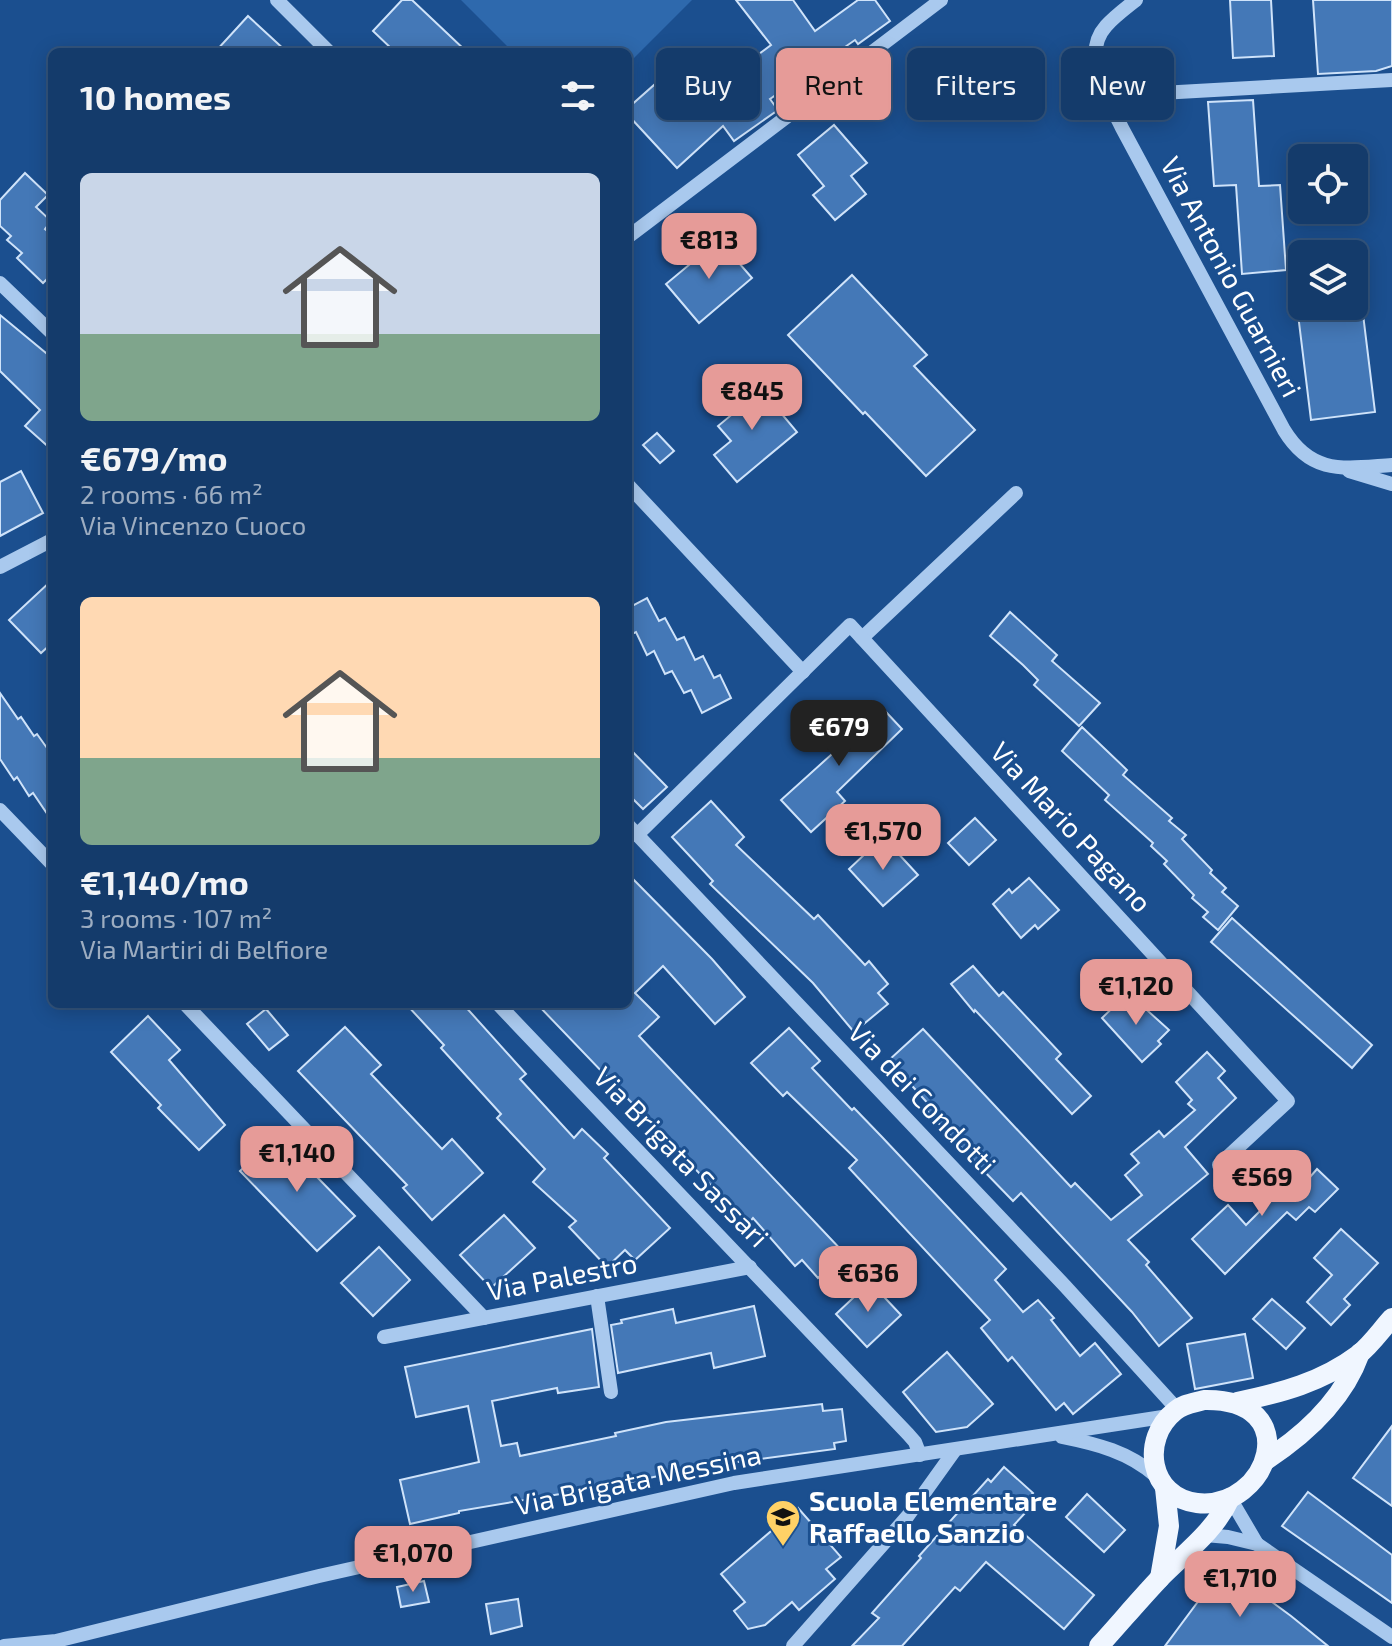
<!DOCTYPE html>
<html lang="en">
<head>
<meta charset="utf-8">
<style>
	body { margin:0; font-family:"Exo 2",sans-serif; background:#214673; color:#f1f3f6; height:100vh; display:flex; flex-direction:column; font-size:30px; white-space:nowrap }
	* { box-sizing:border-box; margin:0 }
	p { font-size:26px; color:#9dadc1 }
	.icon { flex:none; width:44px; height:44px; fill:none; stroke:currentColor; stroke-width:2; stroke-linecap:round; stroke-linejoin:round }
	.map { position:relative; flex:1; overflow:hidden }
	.sheet { position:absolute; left:48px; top:48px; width:584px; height:960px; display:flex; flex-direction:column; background:#143b6b; border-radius:12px; box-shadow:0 4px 20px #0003,0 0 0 2px #33557e }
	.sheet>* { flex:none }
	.banner { position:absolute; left:656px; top:48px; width:616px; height:72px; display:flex; gap:16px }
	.buttons { position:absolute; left:1288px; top:144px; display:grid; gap:16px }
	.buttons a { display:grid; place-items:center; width:80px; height:80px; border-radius:12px; background:#143b6b; box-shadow:0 4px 20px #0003,0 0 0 2px #33557e; font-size:40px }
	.price { position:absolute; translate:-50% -68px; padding:0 18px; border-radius:16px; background:#e69b98; color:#111; font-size:26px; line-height:52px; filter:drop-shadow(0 2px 4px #0008) }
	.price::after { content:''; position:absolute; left:50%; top:48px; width:24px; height:18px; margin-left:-12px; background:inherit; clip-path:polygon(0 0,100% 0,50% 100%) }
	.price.current { background:#222; color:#fff }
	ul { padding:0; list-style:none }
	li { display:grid; align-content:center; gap:16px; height:424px; padding:0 32px }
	li span { display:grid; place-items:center; height:248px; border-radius:12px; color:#555 }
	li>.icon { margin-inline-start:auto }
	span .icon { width:144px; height:144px; fill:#fffc; stroke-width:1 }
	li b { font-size:34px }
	h2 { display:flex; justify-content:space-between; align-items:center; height:96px; padding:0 32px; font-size:34px }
	.chip { padding:0 28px; border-radius:12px; background:#143b6b; box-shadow:0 4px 20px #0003,0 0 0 2px #33557e; font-size:28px; line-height:72px }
	.chip.current { background:#e69b98; color:#111 }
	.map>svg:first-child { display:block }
	.green { fill:#2e69ad }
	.building { fill:#4478b7; stroke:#cfe3fa; stroke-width:2 }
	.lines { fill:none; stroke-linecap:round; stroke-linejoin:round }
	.minor { stroke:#a9c9ee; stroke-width:14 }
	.major { stroke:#f0f6ff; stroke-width:20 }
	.labels { text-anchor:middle; stroke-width:6; stroke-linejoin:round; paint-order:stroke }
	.street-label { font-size:28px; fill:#fff; stroke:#1b4f8f }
	.poi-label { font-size:28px; font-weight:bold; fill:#fff; stroke:#1b4f8f; text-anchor:start }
</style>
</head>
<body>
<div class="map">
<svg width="1392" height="1646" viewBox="0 0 1392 1646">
	<rect width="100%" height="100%" fill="#1b4f8f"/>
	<polygon class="green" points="461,0 692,0 628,64 628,52 513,52"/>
	<g class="building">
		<polygon points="402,0 412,0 467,52 395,52 373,31"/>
		<polygon points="736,0 793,0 815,31 858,0 875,0 890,21 858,44 855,40 770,99 778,110 734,141 723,126 677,168 628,115 628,108 654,85 680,113 771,45"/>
		<polygon points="1230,0 1271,0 1274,56 1233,58"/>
		<polygon points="1313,0 1392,0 1392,66 1376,71 1318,74"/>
		<polygon points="248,16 287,52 215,52"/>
		<polygon points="1253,100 1259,186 1280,185 1286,270 1242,274 1236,185 1214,186 1208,102"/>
		<polygon points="834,125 867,163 851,176 866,194 835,220 813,195 824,186 798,155"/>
		<polygon points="25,173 48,195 36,207 51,221 45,229 52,235 52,274 43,283 17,258 22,253 7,240 11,236 0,226 0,200"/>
		<polygon points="719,240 752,278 699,323 666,284"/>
		<polygon points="852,275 927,355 914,366 975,430 926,476 865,412 863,414 788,335"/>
		<polygon points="1297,306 1362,306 1375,412 1311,420"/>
		<polygon points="0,315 52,358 52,450 25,426 40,410 0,371"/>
		<polygon points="755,382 797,432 737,482 714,455 731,441 718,426 735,412 728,404"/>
		<polygon points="657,433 674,451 660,463 643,445"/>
		<polygon points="21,471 43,513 0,536 0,482"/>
		<polygon points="52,580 52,643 41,653 9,620"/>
		<polygon points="647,598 659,621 665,618 677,640 684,637 695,660 703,656 714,678 720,675 731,698 702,713 691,690 684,693 672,671 665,674 654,651 647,655 636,632 628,636 628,608"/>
		<polygon points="1010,612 1057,655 1052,661 1100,703 1079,726 1034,685 1038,680 1023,665 990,636"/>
		<polygon points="0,693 18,719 21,717 34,736 37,734 52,755 52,821 33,793 29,796 17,777 14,780 0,759"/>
		<polygon points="849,710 867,729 885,711 902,729 837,792 845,801 811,832 781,800 842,745 828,731"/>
		<polygon points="1082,727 1127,770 1123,775 1172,818 1169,821 1186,835 1182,839 1212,870 1210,873 1226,888 1222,892 1238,906 1218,930 1203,917 1208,912 1192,898 1194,895 1164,864 1167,861 1151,846 1153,843 1105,800 1109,795 1062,751"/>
		<polygon points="628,747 667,787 643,809 628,794"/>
		<polygon points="711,801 744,837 736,845 814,919 818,915 865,965 869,961 888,984 878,993 888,1004 854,1032 813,983 710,884 713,881 672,837"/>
		<polygon points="975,818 996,840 969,865 948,843"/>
		<polygon points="883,837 918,875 883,906 849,869"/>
		<polygon points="628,874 712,959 745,997 715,1024 663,966 635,993 659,1017 639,1036 845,1254 818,1278 802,1260 795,1266 753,1218 748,1224 537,1004 628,1004"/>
		<polygon points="1029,878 1059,910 1038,929 1035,925 1021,938 993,904 1009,889 1012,893"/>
		<polygon points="1232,918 1372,1045 1352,1068 1211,942"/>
		<polygon points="973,966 999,996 1003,992 1061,1054 1056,1059 1091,1096 1072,1114 975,1010 974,1012 951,984"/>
		<polygon points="1128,993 1169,1030 1158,1041 1161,1044 1142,1062 1102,1018"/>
		<polygon points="406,1004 463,1004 526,1074 520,1079 574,1138 582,1129 608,1154 604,1158 670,1228 635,1260 625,1250 607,1267 569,1227 576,1221 533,1182 545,1169 497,1118 501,1114 441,1048 444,1045"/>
		<polygon points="266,1009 288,1035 269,1050 247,1024"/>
		<polygon points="148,1016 180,1050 169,1060 225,1125 199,1150 158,1108 161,1105 111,1052"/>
		<polygon points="345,1027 381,1065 371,1074 442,1149 452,1139 483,1173 432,1220 403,1188 407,1185 298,1071"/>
		<polygon points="789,1028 820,1061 812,1068 852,1110 854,1108 882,1137 1006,1269 995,1280 1023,1312 1038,1300 1054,1318 1051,1320 1080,1356 1095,1343 1121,1374 1073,1414 1064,1403 1056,1410 1012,1357 1008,1361 981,1328 990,1320 849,1168 857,1160 787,1092 783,1096 751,1063"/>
		<polygon points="923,1029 1071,1187 1075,1183 1111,1220 1142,1195 1125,1175 1139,1163 1131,1154 1159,1131 1164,1137 1195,1110 1188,1104 1192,1100 1176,1082 1207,1052 1225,1071 1218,1078 1236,1098 1185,1147 1208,1174 1128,1240 1149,1262 1146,1265 1192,1318 1159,1346 1132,1312 1021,1193 1013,1201 981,1168 927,1111 931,1107 889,1060"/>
		<polygon points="277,1136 355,1216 317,1251 240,1171"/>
		<polygon points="1297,1165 1310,1177 1317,1169 1338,1189 1315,1212 1309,1207 1296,1220 1287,1212 1225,1274 1192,1239 1228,1205 1246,1225 1288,1183 1283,1179"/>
		<polygon points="504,1215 535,1248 491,1288 460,1255"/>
		<polygon points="1341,1229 1378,1263 1344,1299 1350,1305 1331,1325 1307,1302 1332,1275 1314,1258"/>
		<polygon points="379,1247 410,1280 373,1316 341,1283"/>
		<polygon points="870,1282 901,1315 867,1347 836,1314"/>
		<polygon points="1272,1299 1305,1328 1286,1349 1253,1319"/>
		<polygon points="754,1306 765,1356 714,1368 711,1353 618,1373 611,1325 622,1323 621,1320 673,1309 676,1323"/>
		<polygon points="592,1329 599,1387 558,1393 557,1388 492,1401 501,1446 517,1443 520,1456 616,1436 615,1433 666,1422 822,1404 823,1411 842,1409 846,1441 834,1443 835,1449 677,1470 677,1472 626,1483 459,1511 459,1513 410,1524 400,1480 479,1462 468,1406 416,1417 405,1367"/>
		<polygon points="1245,1334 1253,1378 1195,1389 1187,1344"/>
		<polygon points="947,1352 993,1404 967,1427 936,1432 903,1392"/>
		<polygon points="1392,1426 1392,1506 1353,1478"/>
		<polygon points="1004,1467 1033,1493 1021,1507 1026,1512 1014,1525 1094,1595 1064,1629 986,1562 960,1591 955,1587 902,1646 852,1646 879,1618 872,1613 921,1558 919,1556 988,1479 991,1482"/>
		<polygon points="1308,1492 1392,1555 1392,1603 1282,1526"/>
		<polygon points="1087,1494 1125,1530 1104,1552 1066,1517"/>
		<polygon points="798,1508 841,1557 826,1569 835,1579 799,1610 792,1602 765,1625 748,1629 734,1611 745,1602 721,1574"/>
		<polygon points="1226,1568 1291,1616 1328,1646 1165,1646 1220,1572 1222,1573"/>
		<polygon points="424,1581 429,1602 401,1607 397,1587"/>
		<polygon points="518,1599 522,1626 491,1634 486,1604"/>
	</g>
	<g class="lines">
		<g class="minor">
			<polyline points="277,0 329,52"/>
			<path d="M1136,0c-10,8 -21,16 -30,26 -26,29 2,73 16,102l162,302c28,46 61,38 108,35"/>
			<polyline points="1107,96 1392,80"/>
			<polyline points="628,237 941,0"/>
			<polyline points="0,283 52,333"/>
			<polyline points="1349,471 1392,484"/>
			<polyline points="628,485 803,672"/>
			<polyline points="0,567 52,540"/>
			<polyline points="862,638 1016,493"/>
			<polyline points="0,810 52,864"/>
			<polyline points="628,825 1065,1286 1177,1409"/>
			<polyline points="637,835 850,625 1288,1101 1219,1165"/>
			<polyline points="185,1004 484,1318"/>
			<polyline points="498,1004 908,1434 915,1442 920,1455"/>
			<polyline points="597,1296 611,1392"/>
			<polyline points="384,1337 750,1267"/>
			<path d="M1062,1437c35,7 67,15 94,39"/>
			<polyline points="1230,1498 1257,1544"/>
			<polyline points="1205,1535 1228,1537 1257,1544 1392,1637"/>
			<polyline points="4,1646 56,1641 319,1576 734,1483 1169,1416"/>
			<polyline points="793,1646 907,1517 955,1450"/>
		</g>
		<g class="major">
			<path d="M1204,1400c103,-2 65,111 -7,103 -48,-6 -57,-64 -22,-92 8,-7 19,-8 29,-11z"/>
			<path d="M1237,1402c44,-9 85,-20 121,-47 13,-10 23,-25 34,-37"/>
			<path d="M1266,1460c40,-26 78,-62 94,-107"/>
			<polyline points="1160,1578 1169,1526 1165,1488"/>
			<path d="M1099,1646c21,-23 41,-47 62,-69 25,-25 54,-46 69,-79"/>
		</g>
	</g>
	<defs>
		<g id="school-pin" transform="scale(1.8)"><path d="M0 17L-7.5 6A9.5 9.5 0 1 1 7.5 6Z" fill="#ffd166" stroke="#1b4f8f"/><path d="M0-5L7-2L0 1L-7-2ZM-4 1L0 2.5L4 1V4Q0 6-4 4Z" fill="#111"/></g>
	</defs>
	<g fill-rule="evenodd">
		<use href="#school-pin" x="783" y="1517"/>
	</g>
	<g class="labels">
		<g class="street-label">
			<text transform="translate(1231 277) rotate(62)" y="10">Via Antonio Guarnieri</text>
			<text transform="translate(1071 827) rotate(47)" y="10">Via Mario Pagano</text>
			<text transform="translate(922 1098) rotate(46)" y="10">Via dei Condotti</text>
			<text transform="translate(681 1157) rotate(46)" y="10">Via Brigata Sassari</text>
			<text transform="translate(562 1277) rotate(-11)" y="10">Via Palestro</text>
			<text transform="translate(638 1480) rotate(-12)" y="10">Via Brigata Messina</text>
		</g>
		<g class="poi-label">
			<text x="809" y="1511">Scuola Elementare<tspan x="809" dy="32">Raffaello Sanzio</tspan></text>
		</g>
	</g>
</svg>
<div class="buttons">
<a><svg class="icon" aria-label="locate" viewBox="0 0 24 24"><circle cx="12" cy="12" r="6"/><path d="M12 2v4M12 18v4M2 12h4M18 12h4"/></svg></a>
<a><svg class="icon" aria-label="layers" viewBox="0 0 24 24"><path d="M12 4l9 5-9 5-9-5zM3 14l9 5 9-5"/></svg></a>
</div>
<b class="price" style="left:709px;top:281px">€813</b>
<b class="price" style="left:752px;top:432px">€845</b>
<b class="price current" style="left:839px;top:768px">€679</b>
<b class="price" style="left:883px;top:872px">€1,570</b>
<b class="price" style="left:1136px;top:1027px">€1,120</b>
<b class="price" style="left:297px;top:1194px">€1,140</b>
<b class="price" style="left:1262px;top:1218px">€569</b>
<b class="price" style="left:868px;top:1314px">€636</b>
<b class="price" style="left:413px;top:1594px">€1,070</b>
<b class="price" style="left:1240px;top:1619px">€1,710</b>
<div class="banner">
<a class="chip">Buy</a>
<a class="chip current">Rent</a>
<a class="chip">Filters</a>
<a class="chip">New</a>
</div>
<section class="sheet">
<h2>10 homes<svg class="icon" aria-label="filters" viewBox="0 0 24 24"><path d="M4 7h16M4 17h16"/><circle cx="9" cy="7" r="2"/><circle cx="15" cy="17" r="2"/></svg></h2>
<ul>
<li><span style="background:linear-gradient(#c9d6e8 65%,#7fa58c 0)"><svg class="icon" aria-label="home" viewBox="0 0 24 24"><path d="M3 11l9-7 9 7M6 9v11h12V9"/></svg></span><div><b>€679/mo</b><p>2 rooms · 66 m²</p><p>Via Vincenzo Cuoco</p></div></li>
<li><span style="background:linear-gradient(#ffd9b3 65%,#7fa58c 0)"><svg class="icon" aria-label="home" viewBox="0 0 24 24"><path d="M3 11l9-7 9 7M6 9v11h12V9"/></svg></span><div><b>€1,140/mo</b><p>3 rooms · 107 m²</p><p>Via Martiri di Belfiore</p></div></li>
</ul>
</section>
</div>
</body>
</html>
